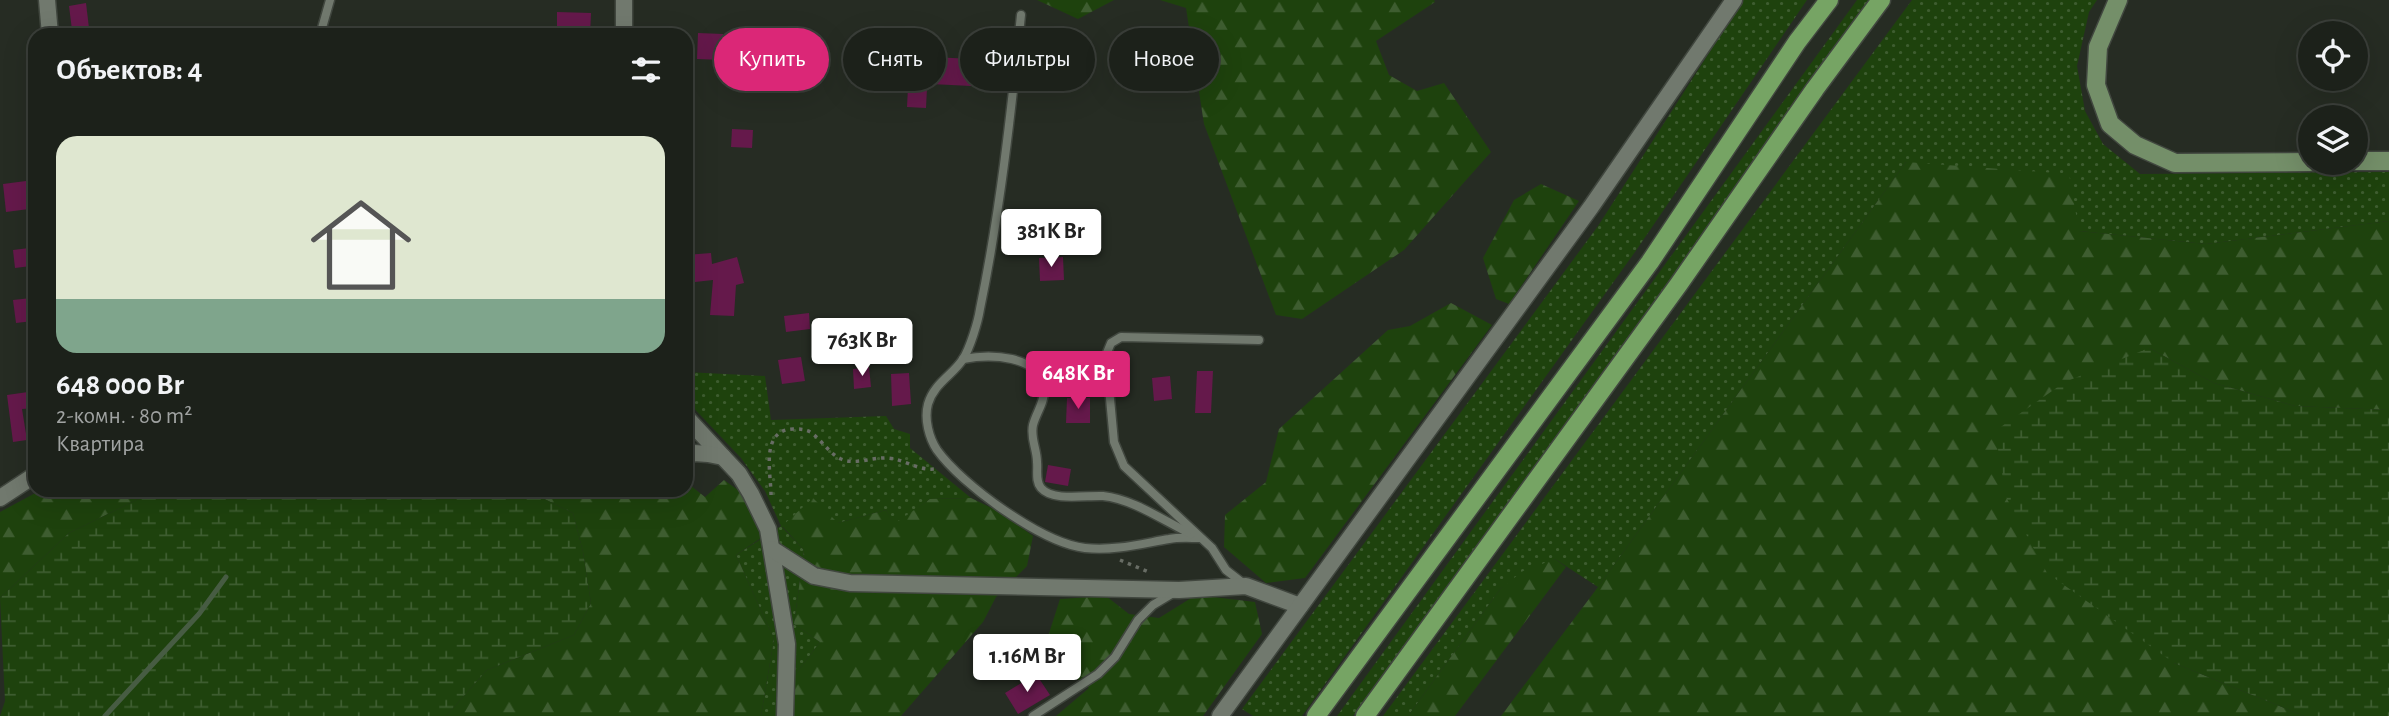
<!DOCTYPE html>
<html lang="ru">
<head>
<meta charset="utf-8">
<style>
	body { margin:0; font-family:"Alegreya Sans",sans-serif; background:#292e27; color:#f1f3f6; height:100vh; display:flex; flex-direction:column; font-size:26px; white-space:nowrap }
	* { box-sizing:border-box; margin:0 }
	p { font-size:23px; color:#a0a3a2 }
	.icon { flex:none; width:38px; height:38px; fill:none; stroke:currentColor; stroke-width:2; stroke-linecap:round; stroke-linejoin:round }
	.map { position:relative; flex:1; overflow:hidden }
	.drawer { position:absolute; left:28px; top:28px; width:665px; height:469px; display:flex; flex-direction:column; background:#1c211a; border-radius:21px; box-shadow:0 7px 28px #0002,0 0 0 2px #3a3e39 }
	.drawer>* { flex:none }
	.top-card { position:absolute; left:714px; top:28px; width:665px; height:63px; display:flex; gap:14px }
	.tools { position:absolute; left:2298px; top:21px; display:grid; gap:14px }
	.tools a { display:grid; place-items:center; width:70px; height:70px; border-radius:50%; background:#1c211a; box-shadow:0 7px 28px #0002,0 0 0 2px #3a3e39; font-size:35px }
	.price { position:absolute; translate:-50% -60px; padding:0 16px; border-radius:7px; background:#fff; color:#222; font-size:23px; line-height:46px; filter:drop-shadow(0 2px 4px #0008) }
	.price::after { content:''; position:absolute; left:50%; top:42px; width:21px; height:16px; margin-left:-10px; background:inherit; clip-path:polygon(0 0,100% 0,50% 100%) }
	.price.selected { background:#db2777; color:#fff }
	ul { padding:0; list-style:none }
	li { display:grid; align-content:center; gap:14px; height:371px; padding:0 28px }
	li span { display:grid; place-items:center; height:217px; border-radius:21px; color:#555 }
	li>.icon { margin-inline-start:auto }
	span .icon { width:126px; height:126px; fill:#fffc; stroke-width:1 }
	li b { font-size:30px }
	h2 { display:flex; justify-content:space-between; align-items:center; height:84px; padding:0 28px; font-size:30px }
	.tag { padding:0 24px; border-radius:32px; background:#1c211a; box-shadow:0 7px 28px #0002,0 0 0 2px #3a3e39; font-size:24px; line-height:63px }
	.tag.selected { background:#db2777; color:#fff }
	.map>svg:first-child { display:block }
	.grass { fill:url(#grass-dots) }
	.forest { fill:url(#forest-firs) }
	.wetland { fill:url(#wetland-marsh) }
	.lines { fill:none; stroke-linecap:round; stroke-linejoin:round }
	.stream { stroke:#475c43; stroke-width:5 }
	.building { fill:#65194b }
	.lane-casing { stroke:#41473f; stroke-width:11 }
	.street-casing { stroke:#41473f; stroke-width:19 }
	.secondary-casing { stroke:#41473f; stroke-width:21 }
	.primary-casing { stroke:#41473f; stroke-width:21 }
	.path { stroke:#686d65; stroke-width:3.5; stroke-dasharray:3.5 5; stroke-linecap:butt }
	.lane { stroke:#71796e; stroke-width:8 }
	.street { stroke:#71796e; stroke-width:16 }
	.secondary { stroke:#748f69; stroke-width:18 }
	.primary { stroke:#76a464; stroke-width:18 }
</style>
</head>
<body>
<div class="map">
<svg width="2389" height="716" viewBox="0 0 2389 716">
	<defs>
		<pattern id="grass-dots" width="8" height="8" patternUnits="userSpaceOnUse" patternTransform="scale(1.75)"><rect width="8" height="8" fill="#1e420d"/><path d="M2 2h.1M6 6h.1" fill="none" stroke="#3e5d30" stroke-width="1.8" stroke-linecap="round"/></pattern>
		<pattern id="forest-firs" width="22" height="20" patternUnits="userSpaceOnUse" patternTransform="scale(1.75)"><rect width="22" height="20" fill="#1e420d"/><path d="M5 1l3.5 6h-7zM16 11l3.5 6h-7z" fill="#3e5d30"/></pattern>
		<pattern id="wetland-marsh" width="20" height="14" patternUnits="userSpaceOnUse" patternTransform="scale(1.75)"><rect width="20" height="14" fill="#1e420d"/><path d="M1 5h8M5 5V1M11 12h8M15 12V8" fill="none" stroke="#3e5d30"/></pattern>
	</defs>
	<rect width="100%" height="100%" fill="#262c23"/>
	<g class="grass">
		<polygon points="1743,0 1807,0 1635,252 1302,716 1253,716 1242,709 1598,226"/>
		<polygon points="1857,0 1873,0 1353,716 1337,716"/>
		<polygon points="1912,0 2097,0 2089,12 2077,66 2085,111 2103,144 2140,174 2389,172 2389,221 2206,244 2079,231 1906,162 1598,587 1555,559 1501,588 1408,716 1383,716"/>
		<polygon points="686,372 765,376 771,420 886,416 894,429 910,434 910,448 971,498 930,499 894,525 886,510 838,523 782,527 804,550 794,624 820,642 795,675 793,716 761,716 774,639 736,555 781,526 765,491 741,458 686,400"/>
	</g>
	<g class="forest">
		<polygon points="1037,0 1114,0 1078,19"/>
		<polygon points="1160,0 1434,0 1435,2 1376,41 1389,75 1417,91 1444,83 1491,152 1404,250 1302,319 1276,315 1204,124 1186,8"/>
		<polygon points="1906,162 2069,174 2079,231 2206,244 2389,221 2389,410 2295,406 2214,383 2149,348 2174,663 2304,716 1501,716 1598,587"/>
		<polygon points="1541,184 1579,201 1509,304 1496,299 1483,258 1514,200"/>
		<polygon points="1451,303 1492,325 1305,578 1266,583 1224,547 1225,515 1266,482 1279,429 1388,330 1410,326"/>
		<polygon points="724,480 745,495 764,536 736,555 774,639 761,716 446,716 487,670 574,635 591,603 583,552 573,513 526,490 686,490 686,482 705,497"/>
		<polygon points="41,490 157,490 69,533 0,598 0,512"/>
		<polygon points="813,498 838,523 886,510 894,524 930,499 971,498 1000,512 1033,536 1027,566 996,597 983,622 901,716 793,716 795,675 820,642 794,624 804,550 782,526"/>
		<polygon points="1555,559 1566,567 1455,716 1408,716 1501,588 1523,571"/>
		<polygon points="1196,595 1255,602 1262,634 1203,716 1056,716 1089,688 1043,652 1060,599 1106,596 1129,614 1159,618"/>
	</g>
	<g class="wetland">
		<polygon points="2149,348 2214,383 2295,406 2389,410 2389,716 2304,716 2174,663 2047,573 2006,497 1995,431 2065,382"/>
		<polygon points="157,490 526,490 573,513 583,552 591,603 574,635 487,670 446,716 0,716 5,701 0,598 69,533"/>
	</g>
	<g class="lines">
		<polyline class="stream" points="105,716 199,614 226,577"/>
	</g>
	<g class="building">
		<polygon points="86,3 89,28 72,30 69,6"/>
		<polygon points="557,12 591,13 590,35 557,35"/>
		<polygon points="698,33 723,34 722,60 697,59"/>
		<polygon points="932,57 973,59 971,86 931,84"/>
		<polygon points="908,87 927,88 926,108 907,107"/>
		<polygon points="732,129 753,130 752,148 731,147"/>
		<polygon points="26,181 29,209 6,212 3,184"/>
		<polygon points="29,248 31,266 15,268 13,250"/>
		<polygon points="711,253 712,264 737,257 744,283 736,285 734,316 710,315 713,280 686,283 686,255"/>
		<polygon points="1063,257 1064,280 1040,281 1039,258"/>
		<polygon points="31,298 33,321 16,323 13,300"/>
		<polygon points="809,313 810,329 786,332 784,316"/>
		<polygon points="801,357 805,381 782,384 778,360"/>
		<polygon points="869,367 871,387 854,389 853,369"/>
		<polygon points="1197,371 1213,371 1211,413 1195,413"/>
		<polygon points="909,373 911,404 892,406 891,374"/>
		<polygon points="1170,376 1172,399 1154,401 1152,378"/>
		<polygon points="35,391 35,408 22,409 27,440 13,442 7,395"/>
		<polygon points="1067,398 1090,398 1090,423 1066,423"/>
		<polygon points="1048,465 1071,469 1068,486 1045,482"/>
		<polygon points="1036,674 1050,695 1018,714 1005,693"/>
	</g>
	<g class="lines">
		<g class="lane-casing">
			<g id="lane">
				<path d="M1021,15c-10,99 -21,197 -41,294 -2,13 -10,39 -17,50 -10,16 -29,24 -35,45 -4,15 1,34 9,46 25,35 105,93 148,98 29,3 55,-4 84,-9 10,-2 21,-1 31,-1"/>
				<polyline points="320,35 330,0"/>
				<path d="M963,359c26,-5 77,-5 81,30 1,13 -8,24 -11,36 -3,13 4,24 4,37 1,8 -2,19 4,26 12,14 46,7 62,8 30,3 61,25 88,38"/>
				<polyline points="1244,584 1226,570 1212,548 1124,466 1114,442 1106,355 1111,343 1121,337 1259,340"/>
				<polyline points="1033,716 1098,674 1115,657 1138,620 1153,605 1173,593"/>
			</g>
		</g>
		<g class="street-casing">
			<g id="street">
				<polyline points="47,0 50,35"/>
				<polyline points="624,35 624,0"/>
				<polyline points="686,417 723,457"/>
				<polyline points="686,457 694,453 708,454 723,457 739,474 751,494 768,529 787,644 785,716"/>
				<polyline points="0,498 35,475"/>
				<polyline points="772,549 814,576 850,583 1179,590 1246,586 1300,606"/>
				<polyline points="1220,716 1591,207 1734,0"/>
			</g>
		</g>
		<g class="secondary-casing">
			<g id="secondary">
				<polyline points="2118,0 2098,47 2096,85 2110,124 2135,145 2175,163 2310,162"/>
				<polyline points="2356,161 2389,161"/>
			</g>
		</g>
		<g class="primary-casing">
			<g id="primary">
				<polyline points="1316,716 1650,262 1797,42 1829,0"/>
				<polyline points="1365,716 1679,284 1815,89 1881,0"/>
			</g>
		</g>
		<g class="path">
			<path d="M771,495c0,-22 -11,-65 22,-66 8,0 14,0 20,5 10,8 17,20 28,25 13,6 29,-1 43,-1 18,-1 32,13 51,11"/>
			<polyline points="1120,560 1151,573"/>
		</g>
		<use href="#lane" class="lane"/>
		<use href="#street" class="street"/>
		<use href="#secondary" class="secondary"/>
		<use href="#primary" class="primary"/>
	</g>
</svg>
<div class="tools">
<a><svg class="icon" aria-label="locate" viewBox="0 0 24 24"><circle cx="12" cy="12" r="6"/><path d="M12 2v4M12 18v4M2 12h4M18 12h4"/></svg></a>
<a><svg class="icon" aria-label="layers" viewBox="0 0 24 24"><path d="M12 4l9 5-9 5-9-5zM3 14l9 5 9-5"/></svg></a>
</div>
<b class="price" style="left:1051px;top:269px">381K Br</b>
<b class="price" style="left:862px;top:378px">763K Br</b>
<b class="price selected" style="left:1078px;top:411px">648K Br</b>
<b class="price" style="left:1027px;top:694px">1.16M Br</b>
<div class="top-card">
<a class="tag selected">Купить</a>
<a class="tag">Снять</a>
<a class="tag">Фильтры</a>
<a class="tag">Новое</a>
</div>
<section class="drawer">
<h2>Объектов: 4<svg class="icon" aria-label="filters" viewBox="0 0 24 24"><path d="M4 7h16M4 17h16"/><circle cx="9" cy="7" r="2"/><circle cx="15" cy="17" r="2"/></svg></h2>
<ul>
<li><span style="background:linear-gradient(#dfe7d0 75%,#7fa58c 0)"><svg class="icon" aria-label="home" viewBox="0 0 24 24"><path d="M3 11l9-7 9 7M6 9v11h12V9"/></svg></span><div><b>648 000 Br</b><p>2-комн. · 80 m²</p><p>Квартира</p></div></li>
</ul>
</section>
</div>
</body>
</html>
